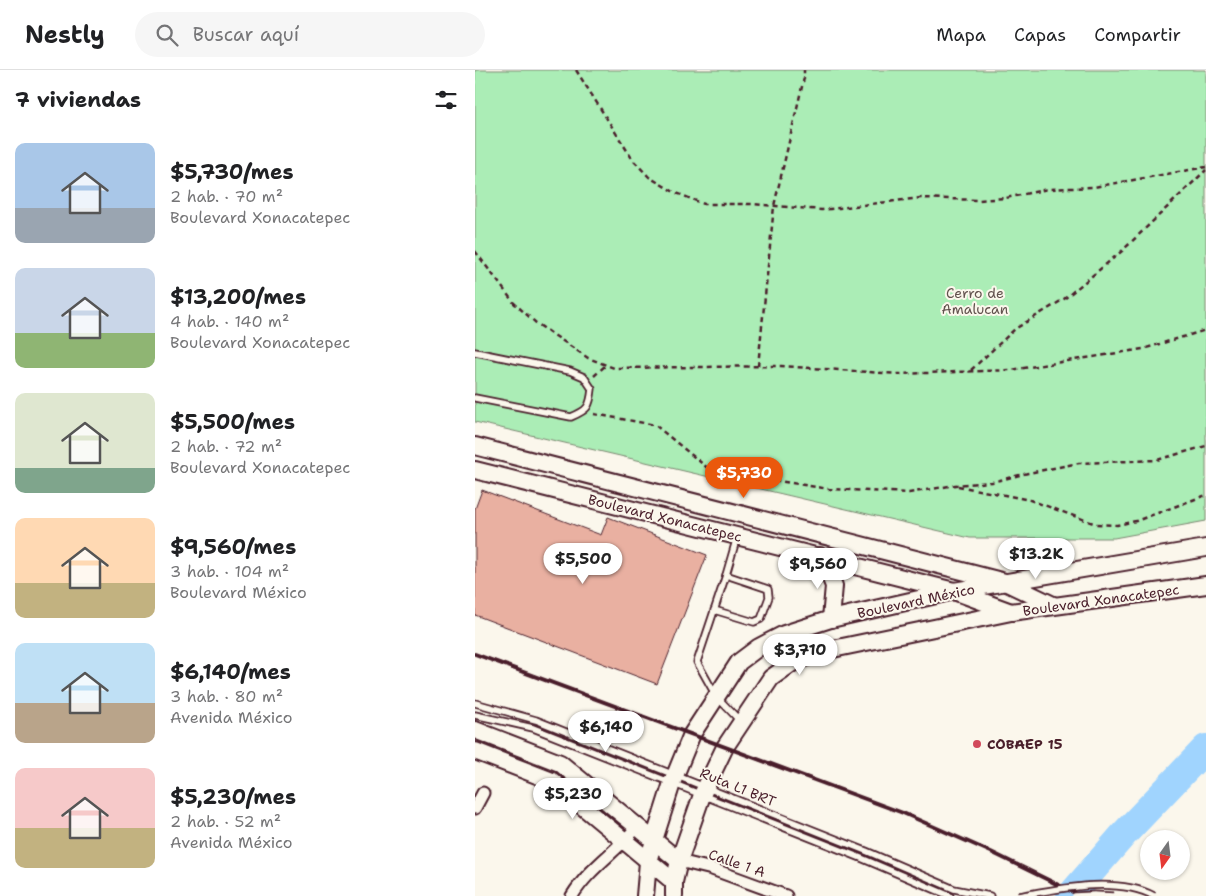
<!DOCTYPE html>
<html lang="es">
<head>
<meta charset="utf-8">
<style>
	body { margin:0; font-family:"Shantell Sans",sans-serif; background:#f6f6f6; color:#202124; height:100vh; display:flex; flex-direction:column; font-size:19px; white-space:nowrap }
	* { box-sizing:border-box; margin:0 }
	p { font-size:16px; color:#757577 }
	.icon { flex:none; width:28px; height:28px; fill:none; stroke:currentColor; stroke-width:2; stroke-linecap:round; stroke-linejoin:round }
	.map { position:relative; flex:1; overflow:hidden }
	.drawer { display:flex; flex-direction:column; background:#fff; width:475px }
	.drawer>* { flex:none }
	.needle { width:32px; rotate:194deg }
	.buttons { position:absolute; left:665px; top:760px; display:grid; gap:10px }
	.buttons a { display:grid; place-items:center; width:50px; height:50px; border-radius:50%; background:#fff; box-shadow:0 1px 4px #0004; font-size:25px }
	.price { position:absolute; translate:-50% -42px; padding:0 11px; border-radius:18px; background:#fff; color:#222; font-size:16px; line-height:32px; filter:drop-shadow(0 1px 2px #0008) }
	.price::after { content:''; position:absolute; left:50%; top:30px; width:15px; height:11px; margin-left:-8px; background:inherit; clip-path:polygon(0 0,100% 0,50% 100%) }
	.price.on { background:#ea580c; color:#fff }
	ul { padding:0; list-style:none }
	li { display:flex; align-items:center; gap:15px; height:125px; padding:0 15px }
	li span { display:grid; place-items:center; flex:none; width:140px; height:100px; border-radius:10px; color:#555 }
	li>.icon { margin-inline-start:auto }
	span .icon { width:60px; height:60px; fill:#fffc; stroke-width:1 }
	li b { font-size:21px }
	h2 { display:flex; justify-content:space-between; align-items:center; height:60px; padding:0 15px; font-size:21px }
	header { display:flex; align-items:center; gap:30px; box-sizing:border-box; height:70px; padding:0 25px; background:#fff; border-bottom:1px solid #e0e0e0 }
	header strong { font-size:24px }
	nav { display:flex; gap:28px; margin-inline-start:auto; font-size:18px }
	.search { width:350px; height:45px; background:#f6f6f6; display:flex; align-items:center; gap:12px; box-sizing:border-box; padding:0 18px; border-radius:28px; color:#757577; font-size:19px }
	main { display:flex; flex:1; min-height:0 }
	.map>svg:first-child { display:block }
	.green { fill:#abedb6; stroke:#7a8670 }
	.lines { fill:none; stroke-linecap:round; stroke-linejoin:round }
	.river { stroke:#a0d4fe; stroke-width:28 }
	.building { fill:#e9b0a1; stroke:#4a1f2b }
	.lane-casing { stroke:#4a1f2b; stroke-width:9 }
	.street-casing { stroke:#4a1f2b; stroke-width:15 }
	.secondary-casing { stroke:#4a1f2b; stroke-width:20 }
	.path { stroke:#4a1f2b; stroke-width:2.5; stroke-dasharray:5 4; stroke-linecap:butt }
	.lane { stroke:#fbf7ec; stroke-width:5.5 }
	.street { stroke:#fbf7ec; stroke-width:11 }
	.secondary { stroke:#fbf7ec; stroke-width:16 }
	.rail { stroke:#4a1f2b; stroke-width:4 }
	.lane-bridge-casing { stroke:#4a1f2b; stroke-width:9; stroke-linecap:butt }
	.lane-bridge { stroke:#fbf7ec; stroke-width:5.5 }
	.poi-dot { fill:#d1495b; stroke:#fbf7ec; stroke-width:2 }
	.labels { text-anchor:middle; stroke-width:4; stroke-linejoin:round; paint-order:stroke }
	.park-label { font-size:14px; fill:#62524e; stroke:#fbf7ec }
	.street-label { font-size:14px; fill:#4a1f2b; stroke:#fbf7ec }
	.poi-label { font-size:14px; font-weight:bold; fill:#4a1f2b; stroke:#fbf7ec; text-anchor:start }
</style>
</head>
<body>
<header>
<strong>Nestly</strong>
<div class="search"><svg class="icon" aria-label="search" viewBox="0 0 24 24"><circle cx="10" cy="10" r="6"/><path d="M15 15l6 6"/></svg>Buscar aquí</div>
<nav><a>Mapa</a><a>Capas</a><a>Compartir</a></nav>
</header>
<main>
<section class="drawer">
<h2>7 viviendas<svg class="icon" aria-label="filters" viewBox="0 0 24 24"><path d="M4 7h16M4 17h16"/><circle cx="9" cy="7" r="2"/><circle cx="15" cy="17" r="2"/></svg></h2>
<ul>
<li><span style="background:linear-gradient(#a9c7e8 65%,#9aa5b1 0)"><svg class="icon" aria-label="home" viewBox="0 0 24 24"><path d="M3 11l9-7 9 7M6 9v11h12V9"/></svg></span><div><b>$5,730/mes</b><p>2 hab. · 70 m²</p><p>Boulevard Xonacatepec</p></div></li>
<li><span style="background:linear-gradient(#c9d6e8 65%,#8fb573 0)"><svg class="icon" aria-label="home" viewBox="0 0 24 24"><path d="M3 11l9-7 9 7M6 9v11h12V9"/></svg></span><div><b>$13,200/mes</b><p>4 hab. · 140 m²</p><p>Boulevard Xonacatepec</p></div></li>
<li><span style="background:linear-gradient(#dfe7d0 75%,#7fa58c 0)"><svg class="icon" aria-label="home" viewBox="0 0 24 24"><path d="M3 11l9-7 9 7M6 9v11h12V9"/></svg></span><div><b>$5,500/mes</b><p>2 hab. · 72 m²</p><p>Boulevard Xonacatepec</p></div></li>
<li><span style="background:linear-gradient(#ffd9b3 65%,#c2b280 0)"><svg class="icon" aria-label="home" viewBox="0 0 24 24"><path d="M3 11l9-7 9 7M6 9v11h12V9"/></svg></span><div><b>$9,560/mes</b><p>3 hab. · 104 m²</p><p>Boulevard México</p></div></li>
<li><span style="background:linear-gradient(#bfe0f5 60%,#b9a48a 0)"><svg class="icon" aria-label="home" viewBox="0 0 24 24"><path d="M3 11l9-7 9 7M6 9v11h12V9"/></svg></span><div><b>$6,140/mes</b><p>3 hab. · 80 m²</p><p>Avenida México</p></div></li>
<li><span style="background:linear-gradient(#f6c9c9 60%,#c2b280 0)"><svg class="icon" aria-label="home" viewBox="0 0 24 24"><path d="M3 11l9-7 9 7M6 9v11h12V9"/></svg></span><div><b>$5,230/mes</b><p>2 hab. · 52 m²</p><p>Avenida México</p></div></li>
</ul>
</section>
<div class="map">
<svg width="731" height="826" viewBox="0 0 731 826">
	<rect width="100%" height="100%" fill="#fbf7ec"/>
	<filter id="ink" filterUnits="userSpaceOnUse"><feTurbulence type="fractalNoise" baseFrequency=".02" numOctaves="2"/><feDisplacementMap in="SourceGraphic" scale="10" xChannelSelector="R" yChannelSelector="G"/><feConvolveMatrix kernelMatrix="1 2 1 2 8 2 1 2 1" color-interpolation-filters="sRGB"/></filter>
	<g filter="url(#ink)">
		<polygon class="green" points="0,0 731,0 731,451 639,468 495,468 0,352"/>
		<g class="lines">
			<polyline class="river" points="595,826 649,764 731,678"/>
		</g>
		<g class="building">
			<polygon points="7,420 126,465 133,447 232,485 182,614 0,545 0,439"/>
			<polygon points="108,670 157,690 154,696 105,676"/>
		</g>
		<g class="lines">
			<g class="lane-casing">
				<g id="lane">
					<path d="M0,282l95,19 14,6 8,12c-2,18 -4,21 -21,28l-96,-19"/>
					<polyline points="251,505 262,467"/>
					<polyline points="239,540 279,552 286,549 294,527 293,519 251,505 222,592 241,626 265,651"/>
					<polyline points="0,633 61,650 391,781 479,819 515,826"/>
					<polyline points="0,645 58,658 386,788 475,826"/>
				</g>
			</g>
			<g class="street-casing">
				<g id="street">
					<polyline points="0,738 8,723"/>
					<polyline points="204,791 237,799 311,826"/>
					<path d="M97,826c17,-28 44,-44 65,-69"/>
				</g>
			</g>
			<g class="secondary-casing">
				<g id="secondary">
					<polyline points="0,376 530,512 578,535"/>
					<polyline points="0,400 479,521 536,542"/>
					<polyline points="345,486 353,501 359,516 356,549"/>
					<polyline points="0,660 85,693 204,791"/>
					<polyline points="0,681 77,711 199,812"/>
					<polyline points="170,826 173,792 179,770 197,713 217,664 264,592 284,577 309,564 356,549 479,521 731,478"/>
					<polyline points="199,826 199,812 204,791 227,725 250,677 296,608 320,591 348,581 536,542 731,515"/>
				</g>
			</g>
			<g class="path">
				<polyline points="101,0 158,90 174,107 199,122 229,134 277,134 347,140 445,128 503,130 531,128 573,119 619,117 731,97"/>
				<polyline points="0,181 39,233 61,253 113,288 139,298 306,296 423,304 536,300 668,279 731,260"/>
				<polyline points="283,296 299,136 329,8 329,0"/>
				<polyline points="496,300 540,259 589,229 647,181 731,100"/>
				<polyline points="119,306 131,295"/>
				<polyline points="119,344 180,355 235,400 354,419 434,423 480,415 517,412 553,403 604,393 682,390 731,376"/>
				<polyline points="483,416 555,430 621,454 642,455 661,451 731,425"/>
			</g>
			<use href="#lane" class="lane"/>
			<use href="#street" class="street"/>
			<use href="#secondary" class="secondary"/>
			<polyline class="rail" points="0,584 428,743 516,782 606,826"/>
			<g class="lane-bridge-casing">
				<g id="lane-bridge">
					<path d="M543,826c40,-7 98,-20 136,0"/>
					<polyline points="600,826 619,825 638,826"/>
				</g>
			</g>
			<use href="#lane-bridge" class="lane-bridge"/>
		</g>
	</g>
	<circle class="poi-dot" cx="502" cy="674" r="5"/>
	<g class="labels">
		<g class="park-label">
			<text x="500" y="228">Cerro de<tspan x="500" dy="16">Amalucan</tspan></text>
		</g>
		<g class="street-label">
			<text transform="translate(190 448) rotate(14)" y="5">Boulevard Xonacatepec</text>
			<text transform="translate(626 530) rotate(-8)" y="5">Boulevard Xonacatepec</text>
			<text transform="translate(441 531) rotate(-12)" y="5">Boulevard México</text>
			<text transform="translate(263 717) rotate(22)" y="5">Ruta L1 BRT</text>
			<text transform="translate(262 793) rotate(19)" y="5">Calle 1 A</text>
		</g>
		<g class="poi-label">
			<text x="512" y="679">COBAEP 15</text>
		</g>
	</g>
</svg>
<div class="buttons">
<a><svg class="needle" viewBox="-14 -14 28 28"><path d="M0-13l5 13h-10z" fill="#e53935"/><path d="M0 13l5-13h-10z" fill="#757577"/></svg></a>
</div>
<b class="price on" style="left:269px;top:429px">$5,730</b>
<b class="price" style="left:561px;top:510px">$13.2K</b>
<b class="price" style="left:108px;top:515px">$5,500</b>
<b class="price" style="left:343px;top:520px">$9,560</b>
<b class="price" style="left:325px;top:606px">$3,710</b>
<b class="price" style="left:131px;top:683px">$6,140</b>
<b class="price" style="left:98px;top:750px">$5,230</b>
</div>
</main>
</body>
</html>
